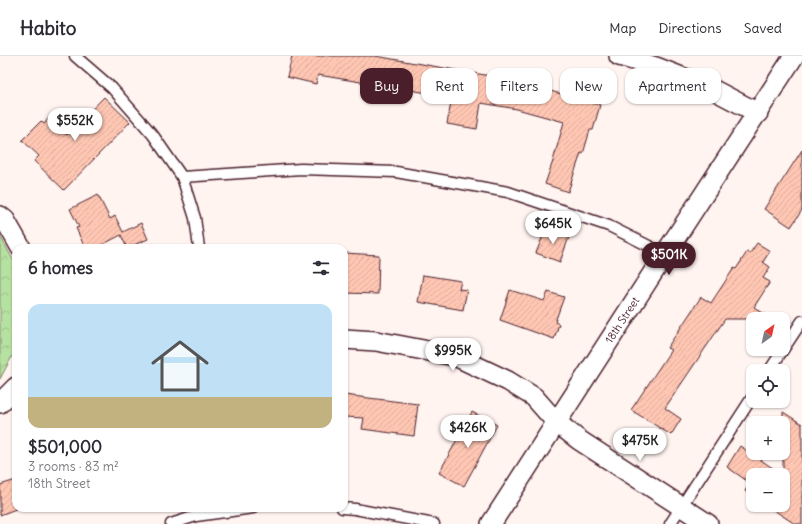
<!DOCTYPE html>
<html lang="en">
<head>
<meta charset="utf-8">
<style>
	body { margin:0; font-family:Delius,sans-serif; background:#f2f2f3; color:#2b2b33; height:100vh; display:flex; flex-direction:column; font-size:15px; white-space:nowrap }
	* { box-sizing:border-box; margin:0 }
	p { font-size:13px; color:#7c7c81 }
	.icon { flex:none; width:22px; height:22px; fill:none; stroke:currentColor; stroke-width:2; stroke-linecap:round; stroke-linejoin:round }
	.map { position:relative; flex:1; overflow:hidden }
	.panel { position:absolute; left:12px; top:188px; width:336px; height:268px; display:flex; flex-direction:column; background:#fff; border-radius:12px; box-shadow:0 1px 3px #0004 }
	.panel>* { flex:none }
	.banner { position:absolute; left:360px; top:12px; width:380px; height:36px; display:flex; gap:8px }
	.needle { width:26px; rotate:33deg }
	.tools { position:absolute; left:746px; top:256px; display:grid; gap:8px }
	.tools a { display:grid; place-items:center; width:44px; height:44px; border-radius:8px; background:#fff; box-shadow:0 1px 3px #0004; font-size:20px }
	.price { position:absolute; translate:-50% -34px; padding:0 9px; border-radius:14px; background:#fff; color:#222; font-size:13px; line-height:26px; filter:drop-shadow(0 1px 2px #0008) }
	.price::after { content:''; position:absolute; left:50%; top:24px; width:12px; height:9px; margin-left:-6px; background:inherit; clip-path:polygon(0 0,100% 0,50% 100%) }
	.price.current { background:#4a1f2b; color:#fff }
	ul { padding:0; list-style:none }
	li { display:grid; align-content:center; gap:8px; height:212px; padding:0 16px }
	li+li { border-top:1px solid #e1e1e2 }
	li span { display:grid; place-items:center; height:124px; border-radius:12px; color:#555 }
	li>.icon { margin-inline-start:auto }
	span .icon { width:72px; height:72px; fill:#fffc; stroke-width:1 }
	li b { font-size:17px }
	h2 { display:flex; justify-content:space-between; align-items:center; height:48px; padding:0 16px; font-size:17px }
	.chip { padding:0 14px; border-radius:12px; background:#fff; box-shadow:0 1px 3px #0004; font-size:14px; line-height:36px }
	.chip.current { background:#4a1f2b; color:#fff }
	header { display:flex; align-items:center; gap:24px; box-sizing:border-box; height:56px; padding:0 20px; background:#fff; border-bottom:1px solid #e1e1e2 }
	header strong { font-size:19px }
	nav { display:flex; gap:22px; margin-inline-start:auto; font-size:14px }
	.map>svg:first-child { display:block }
	.park { fill:url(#park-crowns); stroke:#808066 }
	.building { fill:url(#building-hatch); stroke:#4a1f2b }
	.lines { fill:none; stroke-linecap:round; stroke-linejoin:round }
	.service-casing { stroke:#4a1f2b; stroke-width:13 }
	.minor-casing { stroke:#4a1f2b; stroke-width:22 }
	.service { stroke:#fff; stroke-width:10 }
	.minor { stroke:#fff; stroke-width:19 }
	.labels { text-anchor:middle; stroke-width:3; stroke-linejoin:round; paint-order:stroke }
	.street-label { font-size:11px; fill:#4a1f2b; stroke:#fff }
</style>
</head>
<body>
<header>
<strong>Habito</strong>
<nav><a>Map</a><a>Directions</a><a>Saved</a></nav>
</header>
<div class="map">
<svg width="802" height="468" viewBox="0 0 802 468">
	<defs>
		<pattern id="park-crowns" width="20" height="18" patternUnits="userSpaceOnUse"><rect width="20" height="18" fill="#b5e2a0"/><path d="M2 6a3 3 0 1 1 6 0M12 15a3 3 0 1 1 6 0" fill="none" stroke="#9dc18a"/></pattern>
		<pattern id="building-hatch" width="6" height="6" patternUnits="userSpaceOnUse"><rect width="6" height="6" fill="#ffc7b3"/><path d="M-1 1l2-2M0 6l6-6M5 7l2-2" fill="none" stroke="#dcaa9a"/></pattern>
	</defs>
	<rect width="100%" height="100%" fill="#fff4f0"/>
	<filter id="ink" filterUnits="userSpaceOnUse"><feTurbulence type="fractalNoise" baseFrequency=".025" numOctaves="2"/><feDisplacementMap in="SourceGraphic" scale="8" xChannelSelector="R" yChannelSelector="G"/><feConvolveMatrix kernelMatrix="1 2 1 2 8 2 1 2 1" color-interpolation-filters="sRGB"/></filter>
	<g filter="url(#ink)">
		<polygon class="park" points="0,180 16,209 16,293 0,323"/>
		<g class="building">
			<polygon points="292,0 375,0 508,23 600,49 593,74 590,74 583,98 581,97 568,136 545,128 553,105 564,66 517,53 481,47 477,73 447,68 452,41 318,19 316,28 287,21"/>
			<polygon points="104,41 130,66 64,134 34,105 39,100 22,84 41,65 44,68 49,62 67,79"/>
			<polygon points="802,94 802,154 791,171 764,153"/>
			<polygon points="98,139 110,163 115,160 123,176 141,167 148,183 127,192 121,179 96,192 85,192 76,172 79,171 70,153"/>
			<polygon points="546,172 569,181 560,206 536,197"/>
			<polygon points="757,187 770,195 763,206 770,211 763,222 770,226 754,251 772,263 725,263 665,352 681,363 671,379 631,354 671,294 667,292 701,241 711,247 734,212 736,213 747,196 750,197"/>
			<polygon points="344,197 379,199 378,238 344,237"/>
			<polygon points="423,219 461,225 459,233 467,234 463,254 418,246"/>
			<polygon points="510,234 544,245 548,236 564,241 555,266 559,268 554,283 500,264"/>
			<polygon points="344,339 418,348 414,380 362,373 364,362 344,361"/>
			<polygon points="472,356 497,369 464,430 439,417"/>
			<polygon points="783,356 802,368 802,468 795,468 766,449 783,449 783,419 753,419 753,441 745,435 750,427 727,411 740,390 783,419"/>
			<polygon points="16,424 16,453 0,459 0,429"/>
		</g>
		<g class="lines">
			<g class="service-casing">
				<g id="service">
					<polyline points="75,0 112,32 153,79 182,121 195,162 199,192"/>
					<polyline points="182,121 301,113 396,116 508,136 609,170 665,198"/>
					<polyline points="769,315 802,265"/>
					<polyline points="342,452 355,453 434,468"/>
					<polyline points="171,468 196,460 253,452"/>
					<polyline points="670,468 753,340"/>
				</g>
			</g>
			<g class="minor-casing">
				<g id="minor">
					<polyline points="619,0 656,11 710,32 758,57"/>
					<polyline points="0,160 5,164 21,192"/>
					<polyline points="344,283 376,285 455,300 508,325 534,341 556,366 579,384 708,468"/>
					<polyline points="0,347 16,331"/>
					<polyline points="491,468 665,198 794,0"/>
				</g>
			</g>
			<use href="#service" class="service"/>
			<use href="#minor" class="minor"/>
		</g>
	</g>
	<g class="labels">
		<g class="street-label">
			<text transform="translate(622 264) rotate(-57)" y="4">18th Street</text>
		</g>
	</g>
</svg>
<div class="tools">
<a><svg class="needle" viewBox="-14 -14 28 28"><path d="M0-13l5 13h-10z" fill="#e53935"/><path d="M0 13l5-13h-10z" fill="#7c7c81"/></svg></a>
<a><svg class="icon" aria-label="locate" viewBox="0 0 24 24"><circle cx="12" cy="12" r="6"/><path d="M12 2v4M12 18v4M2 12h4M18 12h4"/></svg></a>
<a>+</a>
<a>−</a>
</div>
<b class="price" style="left:75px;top:86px">$552K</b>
<b class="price" style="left:553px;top:189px">$645K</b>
<b class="price current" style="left:669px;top:220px">$501K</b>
<b class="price" style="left:453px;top:316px">$995K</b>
<b class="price" style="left:468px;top:393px">$426K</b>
<b class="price" style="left:640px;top:406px">$475K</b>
<div class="banner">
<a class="chip current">Buy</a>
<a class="chip">Rent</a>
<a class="chip">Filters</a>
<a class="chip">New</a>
<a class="chip">Apartment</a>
</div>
<section class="panel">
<h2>6 homes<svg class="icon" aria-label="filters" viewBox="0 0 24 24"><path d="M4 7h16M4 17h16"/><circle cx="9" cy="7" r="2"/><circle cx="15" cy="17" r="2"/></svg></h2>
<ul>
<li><span style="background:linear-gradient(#bfe0f5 75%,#c2b280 0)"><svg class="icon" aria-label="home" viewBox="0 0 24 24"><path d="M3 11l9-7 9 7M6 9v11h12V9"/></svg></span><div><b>$501,000</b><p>3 rooms · 83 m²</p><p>18th Street</p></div></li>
</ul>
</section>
</div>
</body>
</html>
